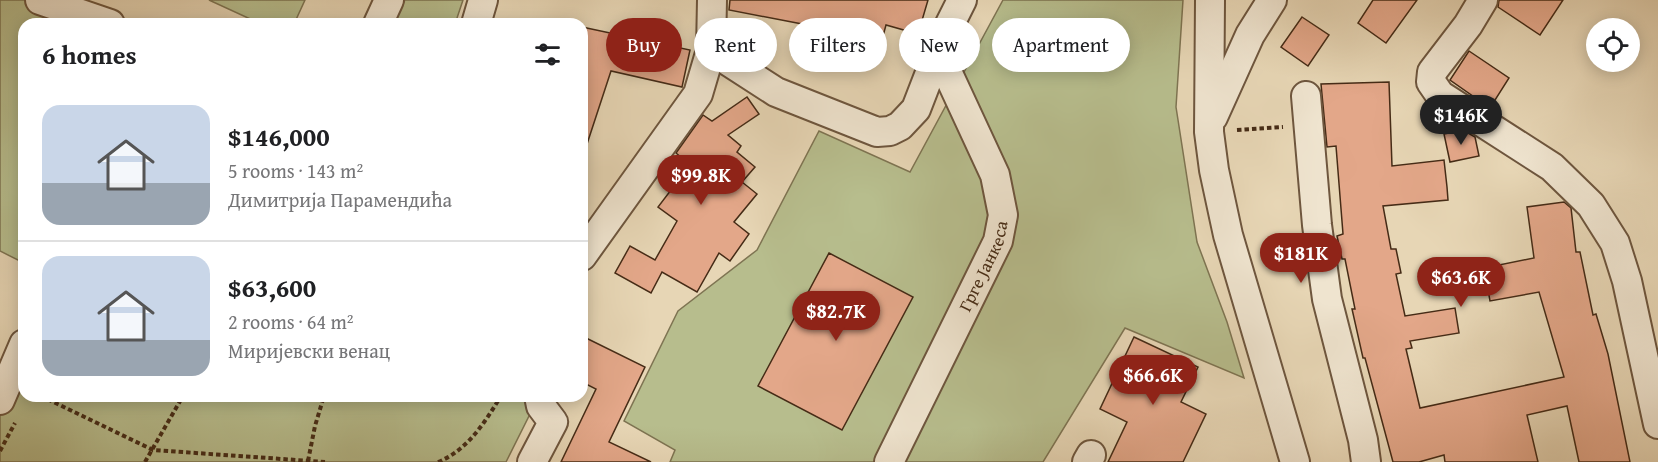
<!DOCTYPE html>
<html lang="en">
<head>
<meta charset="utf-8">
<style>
	body { margin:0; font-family:"Gentium Book Plus",serif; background:#f2f2f2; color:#202124; height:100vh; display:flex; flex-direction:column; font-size:22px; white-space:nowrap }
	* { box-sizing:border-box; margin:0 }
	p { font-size:20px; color:#757577 }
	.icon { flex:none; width:33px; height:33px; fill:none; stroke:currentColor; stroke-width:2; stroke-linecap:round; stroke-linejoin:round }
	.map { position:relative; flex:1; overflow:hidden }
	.drawer { position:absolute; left:18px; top:18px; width:570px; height:384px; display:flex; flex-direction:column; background:#fff; border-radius:18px; box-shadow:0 3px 15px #0003 }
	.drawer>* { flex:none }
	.top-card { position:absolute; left:606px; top:18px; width:570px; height:54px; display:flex; gap:12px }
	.buttons { position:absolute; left:1586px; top:18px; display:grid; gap:12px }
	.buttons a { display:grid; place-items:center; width:54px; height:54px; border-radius:50%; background:#fff; box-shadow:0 3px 15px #0003; font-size:30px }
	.price { position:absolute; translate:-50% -51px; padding:0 14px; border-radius:21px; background:#8f2418; color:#fff; font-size:20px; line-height:39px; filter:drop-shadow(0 2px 3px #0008) }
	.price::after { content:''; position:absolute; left:50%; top:36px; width:18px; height:14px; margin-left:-9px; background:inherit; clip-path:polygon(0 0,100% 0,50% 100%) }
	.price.selected { background:#222; color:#fff }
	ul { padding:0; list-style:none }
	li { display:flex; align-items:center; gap:18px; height:150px; padding:0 24px }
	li+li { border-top:2px solid #e0e0e0 }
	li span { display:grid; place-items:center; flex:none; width:168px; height:120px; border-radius:18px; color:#555 }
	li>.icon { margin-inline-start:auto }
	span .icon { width:72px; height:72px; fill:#fffc; stroke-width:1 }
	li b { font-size:26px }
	h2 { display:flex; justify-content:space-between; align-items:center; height:72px; padding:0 24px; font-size:26px }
	.tag { padding:0 21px; border-radius:27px; background:#fff; box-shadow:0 3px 15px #0003; font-size:21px; line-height:54px }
	.tag.selected { background:#8f2418; color:#fff }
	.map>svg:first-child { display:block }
	.green { fill:#b7bd8d; stroke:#7e7452; stroke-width:1.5 }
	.building { fill:#e3a789; stroke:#452b16; stroke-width:1.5 }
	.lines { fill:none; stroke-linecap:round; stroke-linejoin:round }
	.minor-casing { stroke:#6e563e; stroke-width:32 }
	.path { stroke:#452b16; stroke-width:4; stroke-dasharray:4.5 3; stroke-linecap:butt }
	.minor { stroke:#efe4cf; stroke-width:28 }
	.labels { text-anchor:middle; stroke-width:4.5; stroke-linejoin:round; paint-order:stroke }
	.street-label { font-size:18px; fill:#452b16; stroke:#efe4cf }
</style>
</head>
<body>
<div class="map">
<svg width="1658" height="462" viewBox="0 0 1658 462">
	<rect width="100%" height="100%" fill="#e7d6b5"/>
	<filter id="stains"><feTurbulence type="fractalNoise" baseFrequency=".00333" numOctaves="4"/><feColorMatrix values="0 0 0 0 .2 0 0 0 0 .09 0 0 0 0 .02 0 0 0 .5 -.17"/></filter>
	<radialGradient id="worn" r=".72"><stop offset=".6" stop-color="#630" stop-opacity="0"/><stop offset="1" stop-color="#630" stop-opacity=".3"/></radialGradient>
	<g class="green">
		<polygon points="0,0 40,0 110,24 24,24 24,263 0,251"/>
		<polygon points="209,0 305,0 294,24 261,24"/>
		<polygon points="405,0 463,0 455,24 393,24"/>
		<polygon points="1003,0 1183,0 1176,107 1197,242 1227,322 1244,378 1125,328 1043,462 670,462 675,450 624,421 678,311 757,250 819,131 910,172"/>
		<polygon points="24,344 24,396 539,396 506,462 0,462 0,400"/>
	</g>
	<g class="building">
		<polygon points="730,0 928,0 918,34 886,25 883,36 845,25 844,32 729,10"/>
		<polygon points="1373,0 1417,0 1386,43 1358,23"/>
		<polygon points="1499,0 1563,0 1540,35 1498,7"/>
		<polygon points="1302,17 1329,35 1308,66 1281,47"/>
		<polygon points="582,27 690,50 682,87 611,71 586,147 582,146"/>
		<polygon points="1469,51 1509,78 1490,108 1450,80"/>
		<polygon points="1389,82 1392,166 1444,160 1447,187 1448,200 1383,206 1391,249 1396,249 1401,273 1396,274 1405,316 1455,308 1459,333 1410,341 1412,348 1406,349 1420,408 1564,377 1539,292 1490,301 1484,268 1534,258 1527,207 1564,202 1571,208 1576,252 1580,252 1593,315 1596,314 1608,354 1630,462 1579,462 1567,406 1527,415 1538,462 1445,462 1444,455 1419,462 1393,462 1365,358 1363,358 1352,309 1355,309 1345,259 1342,259 1337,236 1343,234 1336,146 1327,147 1321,84"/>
		<polygon points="747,97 759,114 728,135 741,146 737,152 755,167 742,182 757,194 734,222 749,234 730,261 719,253 697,292 662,272 651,293 615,273 630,246 655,260 677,221 658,207 690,165 676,153 703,115 712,121"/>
		<polygon points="1463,130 1475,137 1479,156 1450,162 1444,134"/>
		<polygon points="829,253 913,297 842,430 758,386"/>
		<polygon points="582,336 645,367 609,442 651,462 561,462 596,389 582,382"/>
		<polygon points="1134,337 1198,367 1181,402 1206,414 1183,462 1108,462 1127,422 1100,409"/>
	</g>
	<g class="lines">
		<g class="minor-casing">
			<g id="minor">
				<polyline points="40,0 110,24"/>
				<polyline points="1210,0 1209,132 1214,170 1228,235 1295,462"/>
				<polyline points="1483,0 1468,25 1432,72 1431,82 1440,95 1552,167 1591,205 1615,243 1627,281 1658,424"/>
				<polyline points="378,24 389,0"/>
				<polyline points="476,24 483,0"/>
				<polyline points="711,50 776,92 877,132 890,131 900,126 916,109 945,34 962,0"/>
				<polyline points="1306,96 1317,225 1327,299 1363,440 1366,462"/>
				<polyline points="1213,117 1250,35 1272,0"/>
				<polyline points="582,256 698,94 711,50 712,0"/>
				<polyline points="0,400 24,344"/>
				<polyline points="532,462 553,422 541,406 539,396"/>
				<path id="s1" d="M889,462l109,-221 5,-26 -8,-40 -57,-123"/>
				<polyline points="1087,462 1091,455"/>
			</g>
		</g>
		<g class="path">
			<polyline points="1237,130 1283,127"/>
			<polyline points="41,396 153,450 325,462"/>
			<polyline points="0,451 15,423"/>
			<polyline points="308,461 315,426 324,396"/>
			<polyline points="145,462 183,396"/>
			<path d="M438,462c30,-12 47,-40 63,-66"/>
		</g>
		<use href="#minor" class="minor"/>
	</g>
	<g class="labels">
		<g class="street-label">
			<text dy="6" stroke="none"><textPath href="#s1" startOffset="218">Грге Јанкеса</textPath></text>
		</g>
	</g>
	<rect width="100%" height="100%" filter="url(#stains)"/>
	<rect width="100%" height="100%" fill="url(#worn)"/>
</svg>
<div class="buttons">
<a><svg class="icon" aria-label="locate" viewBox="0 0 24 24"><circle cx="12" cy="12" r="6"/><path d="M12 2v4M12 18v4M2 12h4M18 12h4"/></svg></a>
</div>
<b class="price selected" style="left:1461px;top:146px">$146K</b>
<b class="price" style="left:701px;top:206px">$99.8K</b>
<b class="price" style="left:1301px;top:284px">$181K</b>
<b class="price" style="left:1461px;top:308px">$63.6K</b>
<b class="price" style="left:836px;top:342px">$82.7K</b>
<b class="price" style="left:1153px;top:406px">$66.6K</b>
<div class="top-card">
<a class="tag selected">Buy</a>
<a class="tag">Rent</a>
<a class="tag">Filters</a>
<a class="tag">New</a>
<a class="tag">Apartment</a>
</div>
<section class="drawer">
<h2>6 homes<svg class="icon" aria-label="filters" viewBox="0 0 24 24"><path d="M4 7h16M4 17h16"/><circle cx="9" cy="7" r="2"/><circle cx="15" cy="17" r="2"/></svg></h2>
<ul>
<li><span style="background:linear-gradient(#c9d6e8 65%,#9aa5b1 0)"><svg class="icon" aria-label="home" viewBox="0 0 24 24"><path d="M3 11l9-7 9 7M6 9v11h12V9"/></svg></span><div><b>$146,000</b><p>5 rooms · 143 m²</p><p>Димитрија Парамендића</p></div></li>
<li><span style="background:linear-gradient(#c9d6e8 70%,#9aa5b1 0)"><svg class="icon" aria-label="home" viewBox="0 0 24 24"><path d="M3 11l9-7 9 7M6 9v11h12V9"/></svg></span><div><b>$63,600</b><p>2 rooms · 64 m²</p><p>Миријевски венац</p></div></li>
</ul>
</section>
</div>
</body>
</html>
